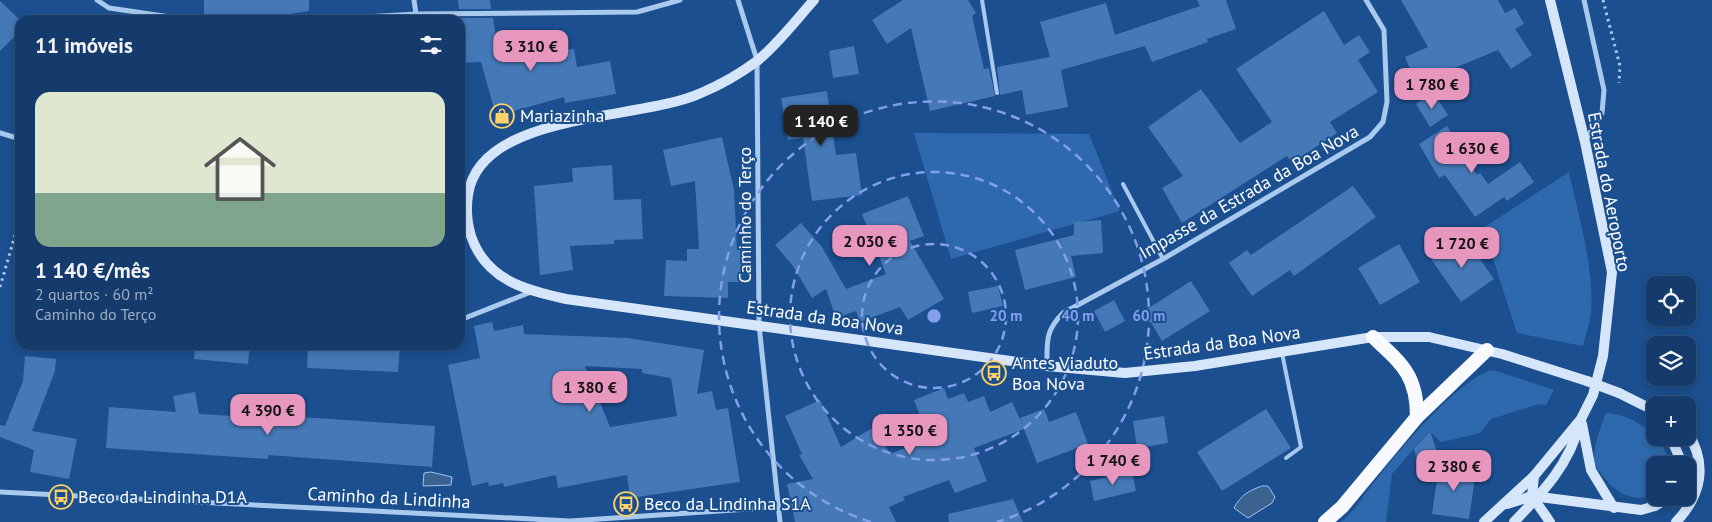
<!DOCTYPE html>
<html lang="pt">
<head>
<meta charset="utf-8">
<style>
	body { margin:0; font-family:"PT Sans",sans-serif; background:#214673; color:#f1f3f6; height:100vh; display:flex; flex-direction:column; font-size:19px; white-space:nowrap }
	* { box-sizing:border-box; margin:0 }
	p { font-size:16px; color:#9dadc1 }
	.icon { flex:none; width:28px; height:28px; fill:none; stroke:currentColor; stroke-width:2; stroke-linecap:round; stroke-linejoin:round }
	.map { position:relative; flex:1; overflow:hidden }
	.drawer { position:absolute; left:15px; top:15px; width:450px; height:335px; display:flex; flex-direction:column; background:#143b6b; border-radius:15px; box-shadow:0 2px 8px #0003,0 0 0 1px #33557e }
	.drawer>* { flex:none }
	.fabs { position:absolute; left:1646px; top:276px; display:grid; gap:10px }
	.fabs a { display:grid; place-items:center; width:50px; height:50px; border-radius:10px; background:#143b6b; box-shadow:0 2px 8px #0003,0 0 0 1px #33557e; font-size:25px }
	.price { position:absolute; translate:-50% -42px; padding:0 11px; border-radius:10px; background:#e797bd; color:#111; font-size:16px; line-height:32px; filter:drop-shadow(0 1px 2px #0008) }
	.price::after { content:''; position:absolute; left:50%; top:30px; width:15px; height:11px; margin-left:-8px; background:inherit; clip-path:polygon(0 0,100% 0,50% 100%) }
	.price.current { background:#222; color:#fff }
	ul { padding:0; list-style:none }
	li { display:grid; align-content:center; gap:10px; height:265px; padding:0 20px }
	li span { display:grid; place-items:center; height:155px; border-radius:15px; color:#555 }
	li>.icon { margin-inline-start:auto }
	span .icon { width:90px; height:90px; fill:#fffc; stroke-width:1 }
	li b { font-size:21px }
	h2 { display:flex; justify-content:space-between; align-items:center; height:60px; padding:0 20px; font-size:21px }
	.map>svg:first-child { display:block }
	.green { fill:#2e69ad }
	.water { fill:#3c6290; stroke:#9cc4f0 }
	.building { fill:#4478b7; fill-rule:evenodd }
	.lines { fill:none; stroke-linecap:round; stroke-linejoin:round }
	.path { stroke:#a9c9ee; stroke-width:3; stroke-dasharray:2.5 4; stroke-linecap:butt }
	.service { stroke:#a9c9ee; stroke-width:4 }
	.minor { stroke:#a9c9ee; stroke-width:5 }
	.secondary { stroke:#d6e6fa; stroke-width:10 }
	.trunk { stroke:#f8faff; stroke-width:14 }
	.secondary-bridge { stroke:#d6e6fa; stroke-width:10 }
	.ring { fill:none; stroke:#839eea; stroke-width:2.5; stroke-dasharray:9 6 }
	.labels { text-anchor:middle; stroke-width:4; stroke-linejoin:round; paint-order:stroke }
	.poi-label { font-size:18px; fill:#fff; stroke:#1b4f8f; text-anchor:start }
	.street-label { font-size:18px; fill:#fff; stroke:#1b4f8f }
	.centre { fill:#839eea; stroke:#1b4f8f; stroke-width:2.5 }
	.ring-label { font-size:15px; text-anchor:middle; font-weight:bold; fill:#839eea; stroke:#1b4f8f; stroke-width:4; stroke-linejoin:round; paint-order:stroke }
</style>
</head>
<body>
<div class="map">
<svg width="1712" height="522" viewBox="0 0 1712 522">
	<rect width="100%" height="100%" fill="#1b4f8f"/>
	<g class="green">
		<polygon points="914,133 1089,134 1120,211 951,259"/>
		<path d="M1569,172c9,42 28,106 21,148 -2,8 -5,17 -7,26l-66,-13 -34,-105z"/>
		<path d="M1493,370l61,20 -8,15 -7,-1 -48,15 -11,14 -39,9 -12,-11 -37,43 -6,48h-45c14,-11 23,-28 35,-42 21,-27 85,-104 117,-110z"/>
		<path d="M1606,413c29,1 58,25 65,52h-16v29c-21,10 -40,-1 -53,-19 -2,-3 -5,-6 -7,-9 -4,-15 6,-40 11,-53z"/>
	</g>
	<g class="water">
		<polygon points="431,472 452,477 451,485 423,486 424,473"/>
		<path d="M1262,486h6l7,11 -3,6 -24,15 -14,-10c7,-13 14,-17 28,-22z"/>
	</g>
	<g class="building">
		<polygon points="204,0 309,0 309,11 259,19 204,20"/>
		<polygon points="458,0 490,0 491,9 459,9"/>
		<polygon points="903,0 968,0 976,13 972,16 984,69 989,68 995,96 930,111 911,28 887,44 872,20"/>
		<polygon points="1197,0 1226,0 1236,29 1207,39 1208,42 1152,62 1145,46 1061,70 1068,107 1026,115 1022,90 1000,95 997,67 1050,57 1040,22 1106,3 1115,35 1200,6"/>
		<polygon points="1401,0 1498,0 1505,13 1515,8 1524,24 1515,29 1532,55 1511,69 1498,50 1416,84 1405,57 1428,47"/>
		<polygon points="0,1 20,20 20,31 0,51"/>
		<polygon points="1324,11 1344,45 1359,35 1370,52 1358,60 1378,92 1330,122 1337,133 1292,163 1287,156 1182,223 1162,188 1183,176 1148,127 1201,89 1240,143 1272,122 1236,69"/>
		<polygon points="460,18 493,18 496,38 505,37 507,62 542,52 542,54 574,49 577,67 610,61 616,94 565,103 564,97 496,116 481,62 464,63"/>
		<polygon points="854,46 859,74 833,78 829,51"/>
		<polygon points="827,91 836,155 856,153 862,195 812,201 803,138 788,140 781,98"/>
		<polygon points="1433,92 1448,115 1430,127 1416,104"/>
		<polygon points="1447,126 1477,175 1480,173 1488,184 1520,162 1534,182 1507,201 1504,197 1475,217 1445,175 1439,178 1419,144"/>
		<polygon points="722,137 734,190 737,250 743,250 742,282 728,282 728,298 664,296 666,260 687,261 687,249 699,249 695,181 671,186 663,150"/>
		<polygon points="612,165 614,200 641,199 643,239 614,240 614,244 570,246 573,270 540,275 534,186 573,182 572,168"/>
		<polygon points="1353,186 1376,217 1294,276 1290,270 1252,296 1229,263 1247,250 1251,255"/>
		<polygon points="908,196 924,236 910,241 944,299 908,320 900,307 860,322 856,311 836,318 826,289 812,298 793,266 775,245 801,223 822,247 846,289 886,274 862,214"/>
		<polygon points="1101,220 1103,253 1071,256 1076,277 1025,290 1015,250 1074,235 1074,222"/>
		<polygon points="1464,236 1494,279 1461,302 1431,259"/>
		<polygon points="1399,244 1420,282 1380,305 1358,268"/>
		<polygon points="1191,281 1210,311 1162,341 1144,311"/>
		<polygon points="998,286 1003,306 972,313 968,292"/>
		<polygon points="1114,300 1125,321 1105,332 1094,311"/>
		<path d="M492,322l2,9 29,-6 1,9 104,4 76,12 -7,44 15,-3 4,19 12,-2 12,74 -110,16 -3,-23 -69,13 -2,-13 -52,12 -1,-4 -14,3 -1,-4 -16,4 -24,-121 32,-7 -6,-32zM585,366l57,3v4l29,5 6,38 -67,11z"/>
		<polygon points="195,345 250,345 248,364 194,359"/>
		<polygon points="308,345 400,345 398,372 307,368"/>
		<polygon points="25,356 56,359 55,371 32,431 77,439 69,479 30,472 34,450 0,437 0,425 5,426 23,381"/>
		<polygon points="944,388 948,399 964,393 968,402 984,396 990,412 1012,402 1023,426 1020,418 1044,409 1049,422 1076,412 1088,444 1037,463 1024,429 974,448 987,481 955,493 949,480 903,497 905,500 889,507 896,522 795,522 787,484 813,479 799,455 802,454 785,416 820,400 841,447 874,427 890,454 929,439 914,400"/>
		<polygon points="195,392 199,414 285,419 285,416 435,426 432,467 268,455 268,459 106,448 109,407 176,412 173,396"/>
		<polygon points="1266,409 1291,448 1222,491 1197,452"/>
		<polygon points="1164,416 1168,443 1137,448 1133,421"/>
		<polygon points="1430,431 1440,461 1420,469 1414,449"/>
		<polygon points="1439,465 1476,470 1469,519 1432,514"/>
		<polygon points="1132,471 1136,491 1094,501 1090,481"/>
		<polygon points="1013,499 1023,522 949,522 948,514"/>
	</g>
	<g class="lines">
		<g class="path">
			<polyline points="1603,0 1620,66 1619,83"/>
			<polyline points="0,287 20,218"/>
		</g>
		<g class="service">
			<polyline points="982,0 997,93"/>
			<polyline points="1123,184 1163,259"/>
			<polyline points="1282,353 1301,447 1286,458"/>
		</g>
		<g class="minor">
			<polyline points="97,0 109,8 191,20"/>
			<polyline points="414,0 416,14"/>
			<polyline points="738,0 757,60 759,325 780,522"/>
			<polyline points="1584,0 1604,90 1602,113 1585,141"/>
			<polyline points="311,20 416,14 637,12 680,0"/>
			<polyline points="0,133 20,139"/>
			<polyline points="460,184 469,186"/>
			<polyline points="460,320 531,292"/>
			<path d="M1047,366c0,-24 -2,-35 16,-53l100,-54 207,-122 13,-15 4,-20 -3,-72 -18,-30"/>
			<polyline points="0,492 570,521 777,507"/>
		</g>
		<g class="secondary">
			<path d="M814,0c-18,20 -36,44 -57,61 -16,12 -37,24 -56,32 -60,28 -221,18 -233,102 -2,13 -1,28 3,41 15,44 54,54 95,63l481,67 78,7 70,-7 178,-29h56l73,17 85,27"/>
			<polyline points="1619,393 1645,406 1655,409"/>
			<polyline points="1582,424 1591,470 1614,508"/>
			<polyline points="1671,438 1681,461 1680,465"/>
			<polyline points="1534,476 1532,496 1550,522"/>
			<polyline points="1507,504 1532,496 1641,510 1655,506 1668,498"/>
			<polyline points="1484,522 1534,476 1581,419 1593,395 1603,356 1612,272 1585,142 1550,0"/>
			<path d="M1514,522c29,-30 56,-58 66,-100"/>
			<path d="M1676,522c25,-26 32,-57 12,-89"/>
		</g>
		<g class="trunk">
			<path d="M1373,337c29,27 44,38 44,80"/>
			<polyline points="1325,522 1342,507 1417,417 1487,350"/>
		</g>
		<polyline class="secondary-bridge" points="1587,381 1619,393"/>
	</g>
	<g class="ring">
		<circle cx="934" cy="316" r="72"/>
		<circle cx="934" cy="316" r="144"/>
		<path d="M871 522A215 215 0 1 1 997 522"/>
	</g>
	<defs>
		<g id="shop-ring" transform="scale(1.25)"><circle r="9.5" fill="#1b4f8f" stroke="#ffd166" stroke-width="1.5"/><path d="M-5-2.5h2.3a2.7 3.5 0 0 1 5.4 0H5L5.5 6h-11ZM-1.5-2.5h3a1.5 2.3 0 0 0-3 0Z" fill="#ffd166"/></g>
		<g id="bus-ring" transform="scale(1.25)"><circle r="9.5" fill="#1b4f8f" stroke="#ffd166" stroke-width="1.5"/><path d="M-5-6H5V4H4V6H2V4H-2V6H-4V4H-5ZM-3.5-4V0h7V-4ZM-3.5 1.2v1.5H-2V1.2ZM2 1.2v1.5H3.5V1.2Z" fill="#ffd166"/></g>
	</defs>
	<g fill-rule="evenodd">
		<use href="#shop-ring" x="502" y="116"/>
		<use href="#bus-ring" x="994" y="373"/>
		<use href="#bus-ring" x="61" y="497"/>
		<use href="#bus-ring" x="626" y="504"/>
	</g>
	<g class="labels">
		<g class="poi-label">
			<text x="520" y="122">Mariazinha</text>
			<text x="1012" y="369">Antes Viaduto<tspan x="1012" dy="21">Boa Nova</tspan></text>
			<text x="78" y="503">Beco da Lindinha D1A</text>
			<text x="644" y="510">Beco da Lindinha S1A</text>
		</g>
		<g class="street-label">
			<text transform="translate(1249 192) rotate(-30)" y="6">Impasse da Estrada da Boa Nova</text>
			<text transform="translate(1609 192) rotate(79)" y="6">Estrada do Aeroporto</text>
			<text transform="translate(745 215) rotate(-90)" y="6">Caminho do Terço</text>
			<text transform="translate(825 318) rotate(8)" y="6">Estrada da Boa Nova</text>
			<text transform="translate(1222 343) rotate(-8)" y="6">Estrada da Boa Nova</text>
			<text transform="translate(389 498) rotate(3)" y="6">Caminho da Lindinha</text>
		</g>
	</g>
	<circle cx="934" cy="316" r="8" class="centre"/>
	<g class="ring-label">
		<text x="1006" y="321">20 m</text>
		<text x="1078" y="321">40 m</text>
		<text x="1149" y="321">60 m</text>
	</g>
</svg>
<div class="fabs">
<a><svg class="icon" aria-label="locate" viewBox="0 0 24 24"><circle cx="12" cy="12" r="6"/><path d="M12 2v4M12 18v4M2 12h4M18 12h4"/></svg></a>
<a><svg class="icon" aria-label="layers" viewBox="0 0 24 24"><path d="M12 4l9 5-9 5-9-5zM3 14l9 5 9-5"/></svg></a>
<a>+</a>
<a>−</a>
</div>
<b class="price" style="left:531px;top:72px">3 310 €</b>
<b class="price" style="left:1432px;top:110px">1 780 €</b>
<b class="price current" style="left:821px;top:147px">1 140 €</b>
<b class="price" style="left:1472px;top:174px">1 630 €</b>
<b class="price" style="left:870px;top:267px">2 030 €</b>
<b class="price" style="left:1462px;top:269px">1 720 €</b>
<b class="price" style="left:590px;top:413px">1 380 €</b>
<b class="price" style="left:268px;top:436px">4 390 €</b>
<b class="price" style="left:910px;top:456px">1 350 €</b>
<b class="price" style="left:1113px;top:486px">1 740 €</b>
<b class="price" style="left:1454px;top:492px">2 380 €</b>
<section class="drawer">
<h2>11 imóveis<svg class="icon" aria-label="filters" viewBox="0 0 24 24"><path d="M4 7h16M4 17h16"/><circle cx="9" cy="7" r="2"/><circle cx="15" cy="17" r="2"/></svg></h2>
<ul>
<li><span style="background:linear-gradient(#dfe7d0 65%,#7fa58c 0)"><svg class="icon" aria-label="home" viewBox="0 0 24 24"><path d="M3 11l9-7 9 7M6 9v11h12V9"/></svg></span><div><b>1 140 €/mês</b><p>2 quartos · 60 m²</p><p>Caminho do Terço</p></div></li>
</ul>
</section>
</div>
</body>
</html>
